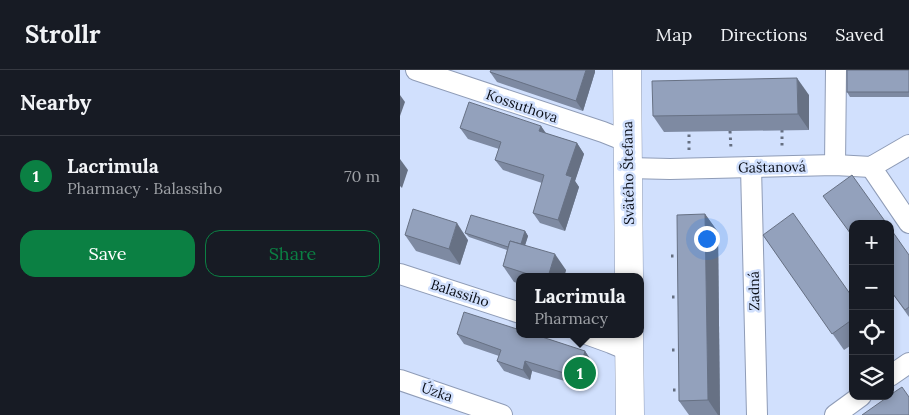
<!DOCTYPE html>
<html lang="en">
<head>
<meta charset="utf-8">
<style>
	:root { --surface:#171b24; --page:#242831; --text:#f1f3f6; --muted:#9ea1a6; --line:#363941; --accent:#0b8043 }
	body { margin:0; font-family:Lora,serif; background:var(--page); color:var(--text) }
	.controls { position:absolute; right:15px; bottom:15px; display:grid; overflow:hidden; border-radius:10px; box-shadow:0 2px 8px #0003 }
	.controls button { width:45px; height:45px; display:grid; place-items:center; padding:0; border:0; border-bottom:1px solid var(--line); background:var(--surface); color:var(--text); font:25px sans-serif }
	.you { position:absolute; left:306px; top:168px; width:18px; height:18px; margin:-12px; border:4px solid #fff; border-radius:50%; background:#1a73e8; box-shadow:0 0 0 8px #1a73e833 }
	.badge { display:grid; place-items:center; width:32px; height:32px; border-radius:50%; background:var(--accent); color:#fff; font-size:16px; font-weight:700 }
	.pin { position:absolute; translate:-50% -50%; border:2px solid #fff; box-shadow:0 1px 5px #0006 }
	.popup { position:absolute; left:116px; top:203px; width:128px; height:65px; box-sizing:border-box; display:grid; place-content:center; border-radius:10px; background:var(--surface); filter:drop-shadow(0 1px 4px #0005); font-size:16px; white-space:nowrap; color:var(--muted) }
	.popup b { font-size:19px; color:var(--text) }
	.popup::after { content:''; position:absolute; left:50%; top:100%; margin-left:-10px; border:10px solid transparent; border-top-color:var(--surface) }
	.list { margin:0; padding:0; list-style:none }
	h2 { display:flex; justify-content:space-between; align-items:center; height:65px; margin:0; padding:0 20px; font-size:21px }
	h2 small { font-size:16px; font-weight:400; color:var(--muted) }
	.list li { display:grid; grid-template-columns:32px 1fr auto; gap:15px; align-items:center; box-sizing:border-box; height:80px; padding:0 20px; border-top:1px solid var(--line) }
	.list b { display:block; font-size:19px; white-space:nowrap }
	.list p { margin:0; font-size:16px; white-space:nowrap; color:var(--muted) }
	.list em { font-size:16px; font-style:normal; color:var(--muted) }
	.actions { display:flex; gap:10px; padding:15px 20px }
	.actions a { flex:1; padding:11px 0; border:1px solid var(--accent); border-radius:15px; text-align:center; font-size:18px; color:var(--accent) }
	.actions .main { background:var(--accent); color:#fff }
	.icon { flex:none; width:28px; height:28px; fill:none; stroke:currentColor; stroke-width:2; stroke-linecap:round; stroke-linejoin:round }
	.map { position:relative; flex:none; width:509px; height:345px; overflow:hidden }
	header { display:flex; align-items:center; gap:30px; box-sizing:border-box; height:70px; padding:0 25px; background:var(--surface); border-bottom:1px solid var(--line) }
	header strong { font-size:24px }
	nav { display:flex; gap:28px; margin-inline-start:auto; font-size:18px }
	main { display:flex }
	aside { flex:1; background:var(--surface) }
	.map>svg:first-child { display:block }
	.lines { fill:none; stroke-linecap:round; stroke-linejoin:round }
	.street-casing { stroke:#8f9cb7; stroke-width:22 }
	.secondary-casing { stroke:#8f9cb7; stroke-width:29 }
	.path { stroke:#656e80; stroke-width:3; stroke-dasharray:2.5 4; stroke-linecap:butt }
	.street { stroke:#fff; stroke-width:20 }
	.secondary { stroke:#fff; stroke-width:28 }
	.wall { fill:#7e8aa2 }
	.shaded-wall { fill:#677184 }
	.building { fill:#93a1bc; stroke:#677184 }
	.labels { text-anchor:middle; stroke-width:5; stroke-linejoin:round; paint-order:stroke }
	.street-label { font-size:14px; fill:#080c15; stroke:#d1e0fd }
</style>
</head>
<body>
<header>
<strong>Strollr</strong>
<nav><a>Map</a><a>Directions</a><a>Saved</a></nav>
</header>
<main>
<aside>
<h2>Nearby<small></small></h2>
<ul class="list">
<li><span class="badge">1</span><div><b>Lacrimula</b><p>Pharmacy · Balassiho</p></div><em>70 m</em></li>
</ul>
<div class="actions"><a class="main">Save</a><a>Share</a></div>
</aside>
<div class="map">
<svg width="509" height="345" viewBox="0 0 509 345">
	<rect width="100%" height="100%" fill="#d1e0fd"/>
	<g class="lines">
		<g class="street-casing">
			<g id="street">
				<polyline points="16,0 203,62 228,72"/>
				<polyline points="435,95 436,0"/>
				<polyline points="351,97 357,345"/>
				<polyline points="471,97 509,153"/>
				<polyline points="228,98 270,99 435,95 471,97 509,75"/>
				<polyline points="0,204 120,243"/>
				<polyline points="186,264 211,273 230,281"/>
				<polyline points="490,306 509,293"/>
				<polyline points="0,310 102,345"/>
				<polyline points="435,345 461,326"/>
			</g>
		</g>
		<g class="secondary-casing">
			<g id="secondary">
				<polyline points="227,0 229,207"/>
				<polyline points="229,264 230,345"/>
			</g>
		</g>
		<g class="path">
			<polyline points="382,60 382,78"/>
			<polyline points="330,61 331,79"/>
			<polyline points="289,80 289,62"/>
			<polyline points="271,186 281,186"/>
			<polyline points="272,227 281,227"/>
			<polyline points="272,280 282,280"/>
			<polyline points="273,320 282,320"/>
		</g>
		<use href="#street" class="street"/>
		<use href="#secondary" class="secondary"/>
	</g>
	<g class="wall">
		<polygon points="509,0 509,27 450,27 447,22"/>
		<polygon points="90,2 195,2 183,41 97,12"/>
		<polygon points="409,25 409,60 264,62 253,46"/>
		<polygon points="141,56 145,63 177,73 184,84 175,111 179,117 165,161 140,153 133,143 142,113 103,100 95,90 99,79 68,69 60,58"/>
		<polygon points="305,144 318,162 320,345 289,345 279,331"/>
		<polygon points="125,161 128,166 125,175 166,200 164,207 120,207 120,214 114,212 103,196 107,180 69,167 65,163"/>
		<polygon points="5,165 68,170 60,195 16,181"/>
		<polygon points="363,165 453,228 453,274 444,280"/>
		<polygon points="509,185 509,247 490,220"/>
		<polygon points="57,264 185,281 192,292 184,317 132,301 130,310 104,301 97,291 99,286 64,274"/>
	</g>
	<g class="shaded-wall">
		<polygon points="186,0 195,0 195,2 183,41 176,31"/>
		<polygon points="397,8 409,25 409,60 398,44"/>
		<polygon points="0,25 5,32 0,46"/>
		<polygon points="141,56 148,66 139,61"/>
		<polygon points="177,73 184,84 175,111 179,117 165,161 158,150 166,105"/>
		<polygon points="0,89 8,100 2,118 0,116"/>
		<polygon points="305,144 318,162 320,345 318,345 308,330"/>
		<polygon points="57,153 68,170 60,195 49,179"/>
		<polygon points="125,161 128,166 122,185 119,180"/>
		<polygon points="155,184 166,200 164,207 148,207"/>
		<polygon points="185,281 192,292 184,317 177,307"/>
		<polygon points="125,291 132,301 130,310 123,300"/>
	</g>
	<g class="building">
		<polygon points="91,0 186,0 176,31 90,2"/>
		<rect x="447" y="0" width="62" height="22"/>
		<polygon points="397,8 398,44 253,46 252,11"/>
		<polygon points="69,32 141,56 139,61 177,73 166,105 172,107 158,150 133,143 144,105 95,90 101,72 60,58"/>
		<polygon points="452,105 487,154 453,154 453,167 423,126"/>
		<polygon points="13,139 57,153 49,179 5,165"/>
		<polygon points="393,143 453,228 453,249 432,264 363,165"/>
		<polygon points="305,144 308,330 279,331 277,145"/>
		<polygon points="71,145 125,161 121,174 110,171 108,177 65,163"/>
		<polygon points="490,158 509,185 509,237 505,240 490,220"/>
		<polygon points="110,171 155,184 148,207 137,207 103,196"/>
		<polygon points="64,242 120,260 120,264 133,264 185,281 177,307 125,291 123,300 97,291 101,280 57,264"/>
		<polygon points="502,317 509,327 509,345 462,345 489,326 490,326 490,325"/>
	</g>
	<g class="labels">
		<g class="street-label">
			<text transform="translate(122 36) rotate(19)" y="5">Kossuthova</text>
			<text transform="translate(372 97) rotate(-1)" y="5">Gaštanová</text>
			<text transform="translate(228 103) rotate(-91)" y="5">Svätého Štefana</text>
			<text transform="translate(354 221) rotate(-91)" y="5">Zadná</text>
			<text transform="translate(60 223) rotate(18)" y="5">Balassiho</text>
			<text transform="translate(37 322) rotate(19)" y="5">Úzka</text>
		</g>
	</g>
</svg>
<div class="controls">
<button>+</button>
<button>−</button>
<button><svg class="icon" aria-label="locate" viewBox="0 0 24 24"><circle cx="12" cy="12" r="6"/><path d="M12 2v4M12 18v4M2 12h4M18 12h4"/></svg></button>
<button><svg class="icon" aria-label="layers" viewBox="0 0 24 24"><path d="M12 4l9 5-9 5-9-5zM3 14l9 5 9-5"/></svg></button>
</div>
<div class="you"></div>
<div class="pin badge" style="left:180px;top:303px">1</div>
<div class="popup"><b>Lacrimula</b>Pharmacy</div>
</div>
</main>
</body>
</html>
